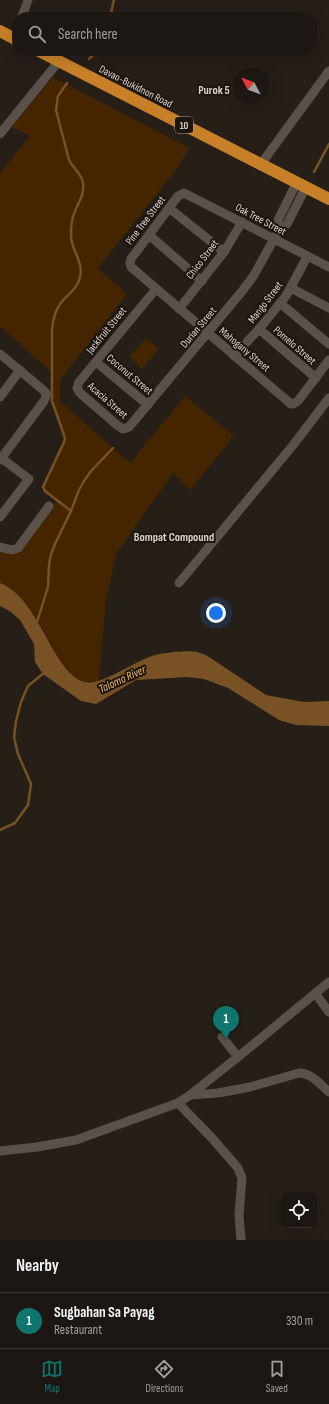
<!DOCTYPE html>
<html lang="en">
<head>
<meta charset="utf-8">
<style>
	:root { --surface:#1c1712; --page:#25201b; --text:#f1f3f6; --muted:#a09f9f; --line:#3a3632; --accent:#0f766e }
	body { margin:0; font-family:"Sofia Sans Condensed",sans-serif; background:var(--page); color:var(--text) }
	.controls { position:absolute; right:12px; bottom:12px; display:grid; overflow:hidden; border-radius:8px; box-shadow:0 4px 16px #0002 }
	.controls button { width:36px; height:36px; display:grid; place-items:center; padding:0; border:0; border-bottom:1px solid var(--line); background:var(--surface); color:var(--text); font:20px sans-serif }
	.compass { position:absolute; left:233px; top:68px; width:36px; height:36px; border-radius:50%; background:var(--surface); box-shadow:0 4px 16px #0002; rotate:311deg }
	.you { position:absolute; left:216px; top:613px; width:14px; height:14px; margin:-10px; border:3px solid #fff; border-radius:50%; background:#1a73e8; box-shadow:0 0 0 6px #1a73e833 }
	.badge { display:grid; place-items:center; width:26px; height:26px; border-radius:50%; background:var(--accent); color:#fff; font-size:13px; font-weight:700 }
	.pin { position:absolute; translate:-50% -33px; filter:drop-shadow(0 1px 2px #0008) }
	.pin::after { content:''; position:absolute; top:21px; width:14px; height:12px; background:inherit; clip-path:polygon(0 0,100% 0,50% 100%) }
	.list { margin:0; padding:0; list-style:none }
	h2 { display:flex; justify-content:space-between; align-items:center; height:52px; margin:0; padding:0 16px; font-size:17px }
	h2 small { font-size:13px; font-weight:400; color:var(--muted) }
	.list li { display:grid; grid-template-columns:26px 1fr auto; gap:12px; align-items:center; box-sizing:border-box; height:56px; padding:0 16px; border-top:1px solid var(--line) }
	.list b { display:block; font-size:15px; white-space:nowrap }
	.list p { margin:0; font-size:13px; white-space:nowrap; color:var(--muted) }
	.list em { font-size:13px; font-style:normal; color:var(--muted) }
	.icon { flex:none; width:22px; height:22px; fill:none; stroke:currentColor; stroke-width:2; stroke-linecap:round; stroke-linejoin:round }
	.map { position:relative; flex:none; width:329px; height:1240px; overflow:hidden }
	.search { position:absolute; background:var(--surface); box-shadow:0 4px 16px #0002; left:12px; right:12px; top:12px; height:44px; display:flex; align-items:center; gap:10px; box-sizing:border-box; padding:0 14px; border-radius:16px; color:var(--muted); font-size:15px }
	.sheet { height:108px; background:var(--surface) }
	nav { display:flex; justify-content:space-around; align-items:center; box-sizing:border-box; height:56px; border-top:1px solid var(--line); background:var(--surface); font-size:11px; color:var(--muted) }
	nav a { display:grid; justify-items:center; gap:2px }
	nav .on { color:var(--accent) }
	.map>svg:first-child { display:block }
	.green { fill:#442500 }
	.water { fill:#785124 }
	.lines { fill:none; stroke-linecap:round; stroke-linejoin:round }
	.stream { stroke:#785124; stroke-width:2.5 }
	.minor { stroke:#5a524a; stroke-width:9 }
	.highway { stroke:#c78028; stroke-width:12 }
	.labels { text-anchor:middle; stroke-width:4; stroke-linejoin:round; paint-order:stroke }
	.shield { fill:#1d160f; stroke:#a09a95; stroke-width:1 }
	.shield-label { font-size:10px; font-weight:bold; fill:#d8d3cf }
	.street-label { font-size:11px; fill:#d8d3cf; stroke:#1d160f }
	.neighbourhood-label { font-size:12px; font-weight:bold; fill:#d8d3cf; stroke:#1d160f }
	.water-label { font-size:12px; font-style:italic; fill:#f2b572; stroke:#1d160f }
</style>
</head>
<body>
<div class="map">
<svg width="329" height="1240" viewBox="0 0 329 1240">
	<rect width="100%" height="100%" fill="#261f18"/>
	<g class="green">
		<path d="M 53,77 L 189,148 L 178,167 L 98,268 L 127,294 L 60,380 L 60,401 L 130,463 L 185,396 L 234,436 L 190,490 L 173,473 L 116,554 L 106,601 L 99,681 C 90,682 82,683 75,678 C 66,672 60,660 55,651 C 42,628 26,593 0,583 L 0,551 L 15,553 L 56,501 L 45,491 L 43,487 L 64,442 L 65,438 L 52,401 L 52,373 L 0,326 L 0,173 L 30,136 L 12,127 Z"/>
		<polygon points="146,338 159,349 142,369 129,357"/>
	</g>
	<path class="water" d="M 0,583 C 40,598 53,675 85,682 C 101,686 135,661 152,656 C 159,653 190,650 197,652 C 200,653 203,654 206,655 L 266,695 L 304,702 L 329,701 L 329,726 L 296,725 L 279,720 L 228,688 L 204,679 L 187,677 L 136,680 L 96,704 L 81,701 L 43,674 L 35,662 L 34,644 L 20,620 L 11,612 L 0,606 Z"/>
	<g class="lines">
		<g class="stream">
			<polyline points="110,17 114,0"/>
			<polyline points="89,59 97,51"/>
			<path d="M 67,83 L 58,96 L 56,110 L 69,160 C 73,168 82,174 83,183 C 85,195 77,204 74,214 C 71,220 71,229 71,236 C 71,249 84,263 80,277 C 78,288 67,295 60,304 C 55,311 53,320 52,329 L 52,401 L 65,438 L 64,442 L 43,487 L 45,491 L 71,511"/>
			<polyline points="314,172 329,144"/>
			<polyline points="37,622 48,587 49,565 51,554 55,544 71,511 79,490 84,481 91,471 113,448"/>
			<polyline points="0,830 15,823 28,805 31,784 18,754 14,737 16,721 21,702 28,686 45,672"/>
		</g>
		<g class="minor">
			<polyline points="22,17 28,0"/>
			<polyline points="0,134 59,61"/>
			<polyline points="261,164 329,71"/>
			<polyline points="169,208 224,252"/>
			<polyline points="279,230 278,220 297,182"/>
			<polyline points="149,235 202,281"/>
			<polyline points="329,267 184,193 178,196 131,259 130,263 131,267 291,404 293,404 298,401 329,360"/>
			<polyline points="291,288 329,308"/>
			<polyline points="156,289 79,382 77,388 80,393 117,425 123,429 129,427 243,290 254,275 279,230 287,224 306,187"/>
			<polyline points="280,303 329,344"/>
			<polyline points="179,309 224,252 242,222"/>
			<polyline points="259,329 316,378"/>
			<polyline points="0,354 42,389 47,394 44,401 0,460"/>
			<polyline points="234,356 259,329 286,296 307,257"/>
			<polyline points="96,362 148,405"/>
			<polyline points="0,397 20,370"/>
			<polyline points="0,457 29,479 0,517"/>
			<polyline points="0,547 12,550 18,548 49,506"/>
			<polyline points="179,583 294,444 329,398"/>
			<polyline points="315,993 329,1012"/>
			<polyline points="222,1037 238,1057"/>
			<path d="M 190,1095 L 218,1093 L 250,1087 L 299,1073 C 311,1073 320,1084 329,1092"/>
			<polyline points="178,1103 212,1138 238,1168 242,1178 239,1215 241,1240"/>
			<polyline points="0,1151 37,1147 76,1140 178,1103 190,1095 238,1057 329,982"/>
		</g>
		<g class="highway">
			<polyline points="0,31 17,40"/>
			<polyline points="39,51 329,199"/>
		</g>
	</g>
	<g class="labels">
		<rect class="shield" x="175" y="117" width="18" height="16" rx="3"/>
		<g class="shield-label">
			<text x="184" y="129">10</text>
		</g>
		<g class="street-label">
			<text transform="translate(136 86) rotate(27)" y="4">Davao-Bukidnon Road</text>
			<text transform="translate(261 219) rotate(28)" y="4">Oak Tree Street</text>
			<text transform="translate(145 220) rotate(-53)" y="4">Pine Tree Street</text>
			<text transform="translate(202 259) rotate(-53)" y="4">Chico Street</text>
			<text transform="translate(265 302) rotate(-53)" y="4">Mango Street</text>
			<text transform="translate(198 327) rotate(-50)" y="4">Durian Street</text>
			<text transform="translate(106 330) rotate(-51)" y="4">Jackfruit Street</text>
			<text transform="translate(295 345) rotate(41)" y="4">Pomelo Street</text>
			<text transform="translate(245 349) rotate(40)" y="4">Mahogany Street</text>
			<text transform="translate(130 374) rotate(40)" y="4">Coconut Street</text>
			<text transform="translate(108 400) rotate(41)" y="4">Acacia Street</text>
		</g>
		<g class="neighbourhood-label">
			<text x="214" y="94">Purok 5</text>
			<text x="174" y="541">Bompat Compound</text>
		</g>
		<g class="water-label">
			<text transform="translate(122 679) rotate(-25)" y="4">Talomo River</text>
		</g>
	</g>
</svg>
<div class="controls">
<button><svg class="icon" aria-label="locate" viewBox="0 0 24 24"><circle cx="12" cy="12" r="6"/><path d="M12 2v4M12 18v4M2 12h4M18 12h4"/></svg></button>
</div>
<svg class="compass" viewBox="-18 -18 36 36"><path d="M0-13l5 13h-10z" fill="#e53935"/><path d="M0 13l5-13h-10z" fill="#a09f9f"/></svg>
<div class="you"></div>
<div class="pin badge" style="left:226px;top:1039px">1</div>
<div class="search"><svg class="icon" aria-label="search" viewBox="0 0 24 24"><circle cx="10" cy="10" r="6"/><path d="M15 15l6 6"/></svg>Search here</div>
</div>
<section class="sheet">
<h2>Nearby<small></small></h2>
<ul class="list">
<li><span class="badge">1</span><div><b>Sugbahan Sa Payag</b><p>Restaurant</p></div><em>330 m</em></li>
</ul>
</section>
<nav>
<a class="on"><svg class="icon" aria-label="map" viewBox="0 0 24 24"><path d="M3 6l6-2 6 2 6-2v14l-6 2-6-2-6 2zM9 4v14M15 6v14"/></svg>Map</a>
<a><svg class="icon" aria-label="directions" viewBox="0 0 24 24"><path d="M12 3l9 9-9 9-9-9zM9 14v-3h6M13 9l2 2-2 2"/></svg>Directions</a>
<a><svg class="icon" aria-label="saved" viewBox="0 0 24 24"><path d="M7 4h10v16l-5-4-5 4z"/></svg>Saved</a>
</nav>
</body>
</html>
